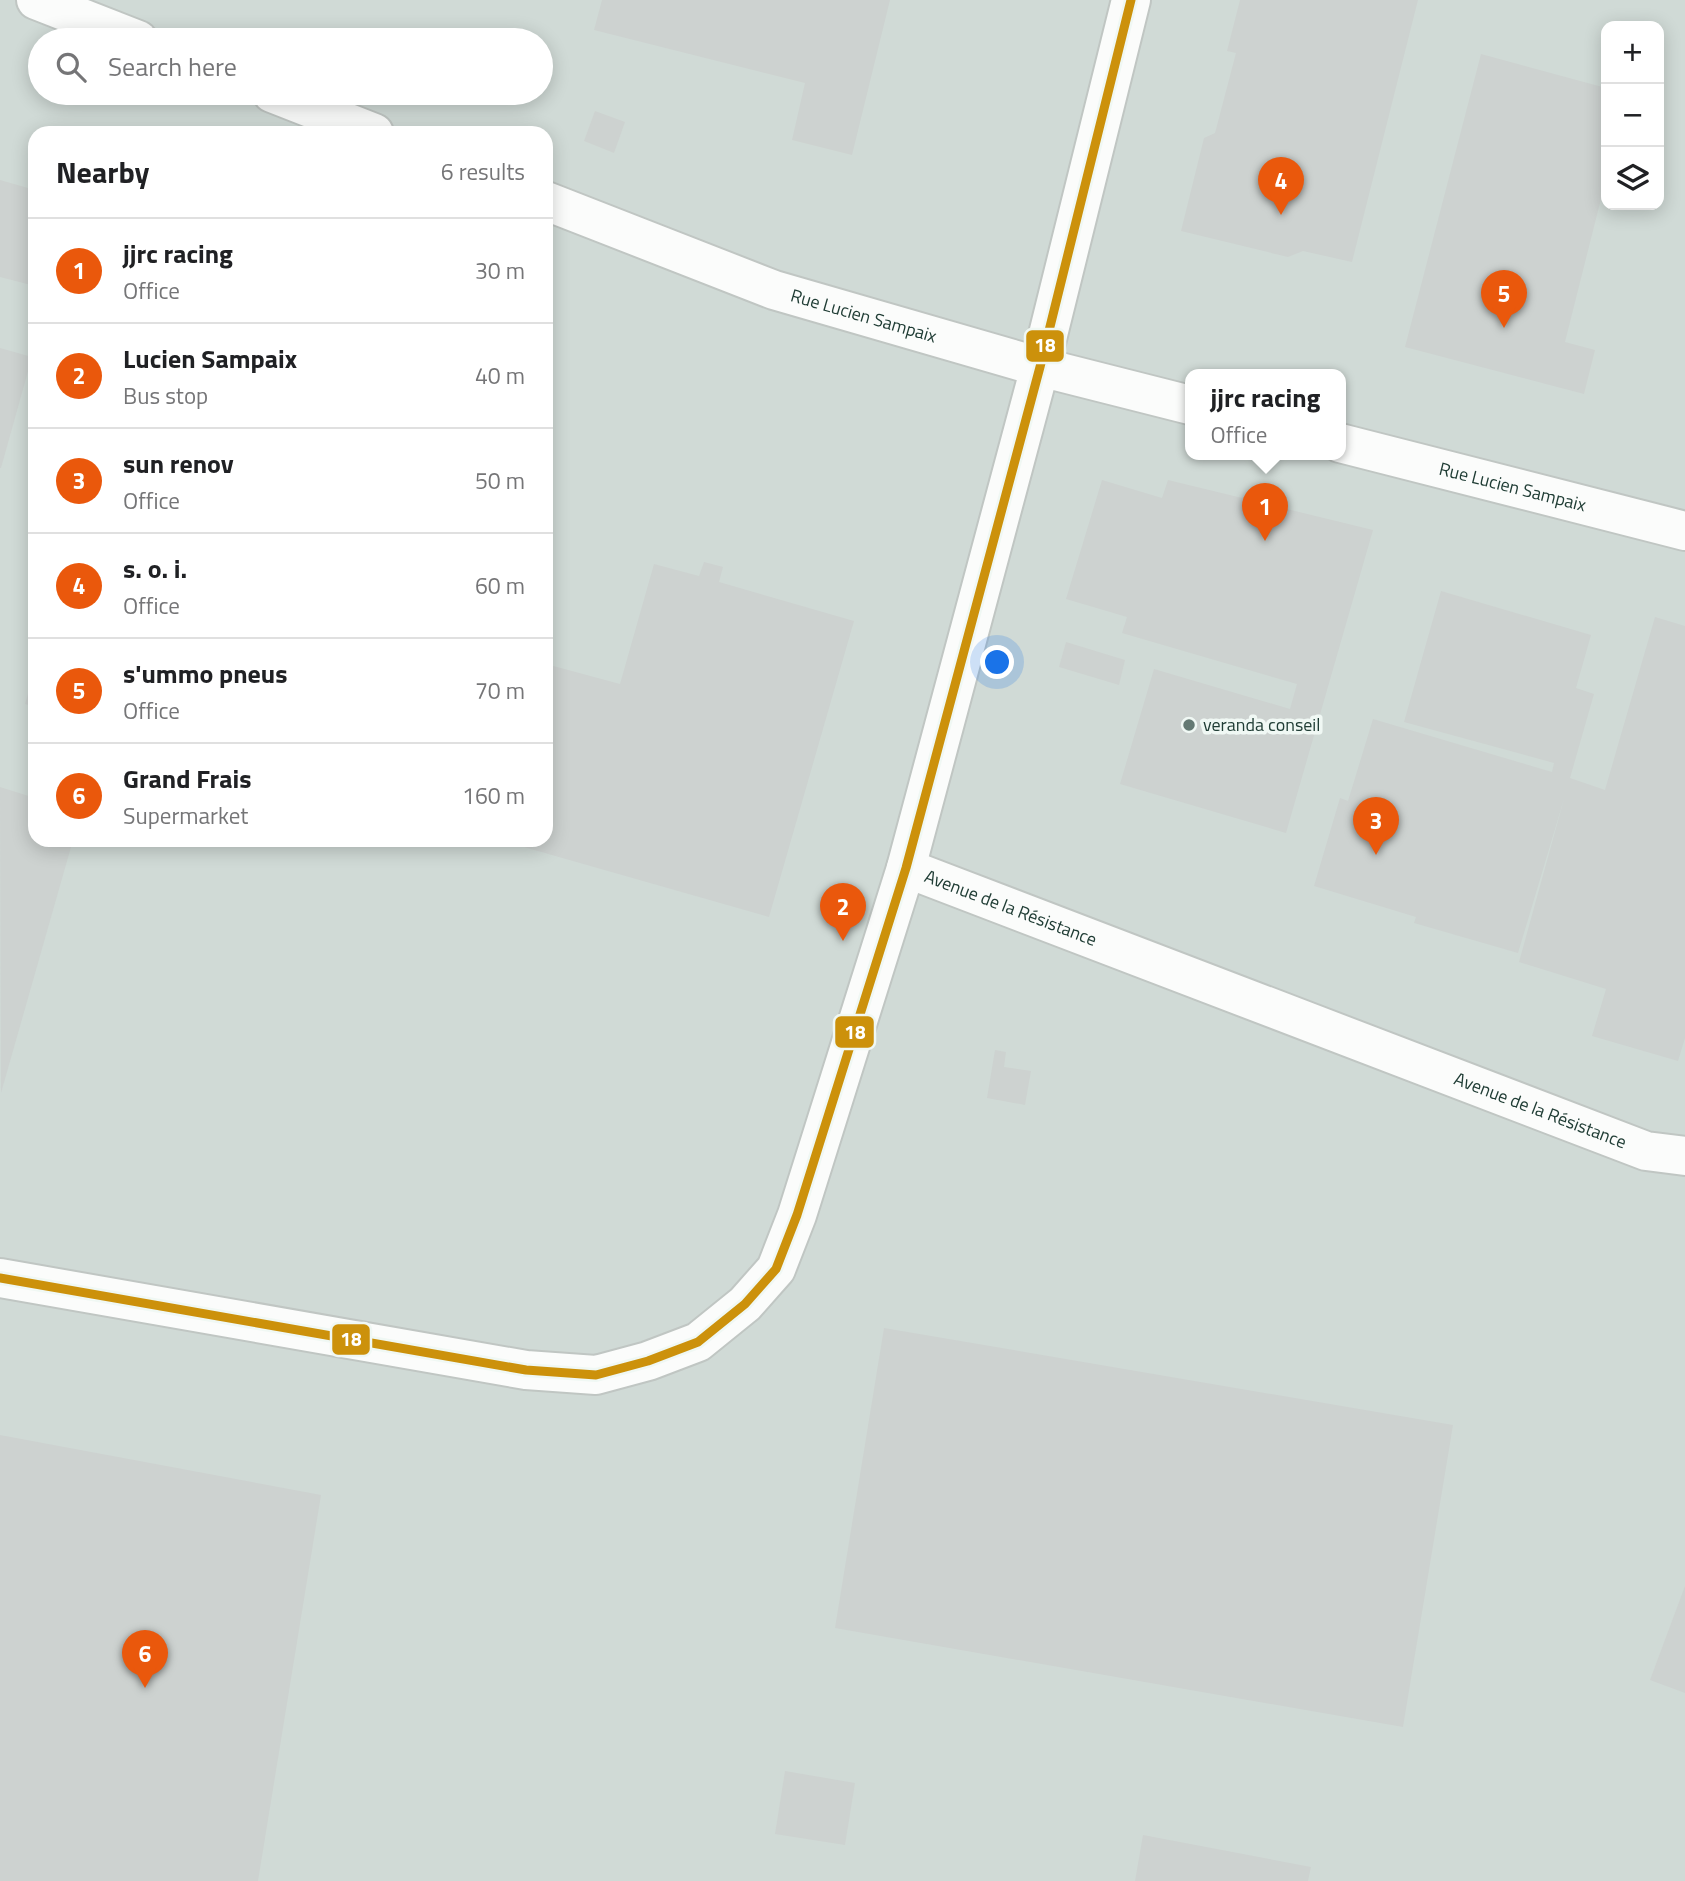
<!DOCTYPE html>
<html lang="en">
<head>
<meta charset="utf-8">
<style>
	:root { --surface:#fff; --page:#f2f2f2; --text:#202124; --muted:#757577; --line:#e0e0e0; --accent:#ea580c }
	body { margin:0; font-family:"Titillium Web",sans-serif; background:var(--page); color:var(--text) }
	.controls { position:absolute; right:21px; top:21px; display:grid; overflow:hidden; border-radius:14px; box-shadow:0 4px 18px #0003 }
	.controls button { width:63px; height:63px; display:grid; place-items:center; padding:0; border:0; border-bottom:2px solid var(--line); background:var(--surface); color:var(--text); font:35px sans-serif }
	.you { position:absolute; left:998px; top:663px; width:24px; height:24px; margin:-18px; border:5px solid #fff; border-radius:50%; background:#1a73e8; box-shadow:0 0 0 10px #1a73e833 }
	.badge { display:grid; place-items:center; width:46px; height:46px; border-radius:50%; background:var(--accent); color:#fff; font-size:23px; font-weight:700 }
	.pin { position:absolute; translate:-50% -58px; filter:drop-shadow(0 2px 4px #0008) }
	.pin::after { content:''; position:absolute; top:37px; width:24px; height:21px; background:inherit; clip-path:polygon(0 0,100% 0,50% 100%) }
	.popup { position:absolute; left:1185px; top:369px; width:161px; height:91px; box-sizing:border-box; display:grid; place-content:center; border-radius:14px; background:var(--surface); filter:drop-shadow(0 2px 5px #0005); font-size:23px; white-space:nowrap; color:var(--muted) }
	.popup b { font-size:26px; color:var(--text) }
	.popup::after { content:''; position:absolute; left:50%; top:100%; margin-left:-14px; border:14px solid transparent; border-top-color:var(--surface) }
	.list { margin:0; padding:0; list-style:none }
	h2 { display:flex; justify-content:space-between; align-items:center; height:91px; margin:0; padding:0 28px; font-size:30px }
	h2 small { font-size:23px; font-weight:400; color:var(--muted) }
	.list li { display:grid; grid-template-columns:46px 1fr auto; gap:21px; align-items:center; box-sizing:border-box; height:105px; padding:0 28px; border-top:2px solid var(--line) }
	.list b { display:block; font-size:26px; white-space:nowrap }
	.list p { margin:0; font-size:23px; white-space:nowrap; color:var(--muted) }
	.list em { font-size:23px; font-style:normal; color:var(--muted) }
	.icon { flex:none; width:38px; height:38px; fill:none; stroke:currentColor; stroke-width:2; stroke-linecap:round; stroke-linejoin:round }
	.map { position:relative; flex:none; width:1685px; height:1881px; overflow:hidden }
	.search { position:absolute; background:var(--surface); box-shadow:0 4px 18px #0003; left:28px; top:28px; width:525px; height:77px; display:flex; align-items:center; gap:18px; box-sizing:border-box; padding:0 24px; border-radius:38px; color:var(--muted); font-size:26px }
	.panel { position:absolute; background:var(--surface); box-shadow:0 4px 18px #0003; left:28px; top:126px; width:525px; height:721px; border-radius:21px }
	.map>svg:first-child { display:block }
	.built { fill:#d0dad6; fill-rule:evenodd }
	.building { fill:#cdd2d0 }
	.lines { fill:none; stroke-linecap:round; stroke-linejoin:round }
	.minor-casing { stroke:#c0c6c3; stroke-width:42 }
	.minor { stroke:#fbfcfb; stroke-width:38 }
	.bus-1-casing { stroke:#f0f8f4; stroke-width:14 }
	.bus-1 { stroke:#cc910b; stroke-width:9 }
	.poi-dot { fill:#647973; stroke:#f0f8f4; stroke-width:2.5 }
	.labels { text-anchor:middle; stroke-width:7; stroke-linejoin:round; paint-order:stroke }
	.street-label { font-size:18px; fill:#203d35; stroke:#f0f8f4 }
	.poi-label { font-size:18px; fill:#203d35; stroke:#f0f8f4; text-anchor:start }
	.line-badge { stroke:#f0f8f4; stroke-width:2.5 }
	.badge-label { font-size:19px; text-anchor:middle; font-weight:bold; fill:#fff }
</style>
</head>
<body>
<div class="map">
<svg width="1685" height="1881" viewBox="0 0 1685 1881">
	<rect width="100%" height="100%" fill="#e3e9e6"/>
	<path class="built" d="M 0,0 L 1685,0 L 1685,1881 L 0,1881 ZM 1606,26 L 1659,26 L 1659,205 L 1606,205 ZM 40,40 L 541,40 L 541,93 L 40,93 ZM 35,133 L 546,133 L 546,840 L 35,840 ZM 1190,375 L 1340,375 L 1340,455 L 1190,455 Z"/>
	<g class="building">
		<polygon points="602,0 890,0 852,155 792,140 805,83 594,30"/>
		<polygon points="1240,0 1418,0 1352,262 1303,251 1288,257 1181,231 1204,138 1215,133 1236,53 1227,51"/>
		<polygon points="1481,54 1606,88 1606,179 1565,342 1595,350 1584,394 1405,347"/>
		<polygon points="595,111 625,122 614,153 584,141"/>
		<polygon points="0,180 35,190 35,286 0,277"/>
		<polygon points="0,348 32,357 1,468 0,468"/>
		<polygon points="1102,480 1162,498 1168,480 1373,530 1286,833 1120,784 1154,669 1290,709 1297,684 1122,633 1127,617 1066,599"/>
		<polygon points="704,562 723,567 719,582 854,621 769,917 503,841 546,840 546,664 620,684 654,564 699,576"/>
		<polygon points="1441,591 1591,635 1576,688 1594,694 1570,778 1605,790 1655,617 1685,626 1685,1038 1678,1061 1592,1036 1606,989 1519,962 1564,799 1518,953 1414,923 1416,917 1314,886 1340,798 1348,801 1373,719 1552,772 1554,763 1404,722"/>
		<polygon points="1066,642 1125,660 1119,685 1059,667"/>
		<polygon points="34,673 35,673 35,707 25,704"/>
		<polygon points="0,787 35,798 35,840 73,840 1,1093"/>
		<polygon points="995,1050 1006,1052 1004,1067 1031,1071 1025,1105 987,1098"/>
		<polygon points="884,1328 1453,1425 1403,1727 835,1628"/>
		<polygon points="0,1435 321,1495 258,1881 0,1881"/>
		<polygon points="1685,1586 1685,1693 1650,1680"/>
		<polygon points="785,1771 855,1783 845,1845 775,1834"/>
		<polygon points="1143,1835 1311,1867 1308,1881 1135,1881"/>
	</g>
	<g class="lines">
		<g class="minor-casing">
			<g id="minor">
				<polyline points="36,0 138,40"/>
				<polyline points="272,93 374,133"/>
				<path id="s1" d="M 546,201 L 774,290 L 1040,367 L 1190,405"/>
				<path id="s2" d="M 1340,443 L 1685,531"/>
				<path id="s3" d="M 906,868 L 1646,1151 L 1685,1156"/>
				<polyline points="0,1278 526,1370 596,1375 648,1361 698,1342 745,1304 776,1269 797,1215 906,868 1040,367 1131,0"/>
			</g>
		</g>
		<use href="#minor" class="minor"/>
		<g class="bus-1-casing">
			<polyline id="bus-1" points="0,1278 526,1370 596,1375 648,1361 698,1342 745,1304 776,1269 797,1215 906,868 1040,367 1131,0"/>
		</g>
		<use href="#bus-1" class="bus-1"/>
	</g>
	<circle class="poi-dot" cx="1189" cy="725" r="7"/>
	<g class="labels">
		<g class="street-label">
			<text dy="6" stroke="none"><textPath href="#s1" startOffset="338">Rue Lucien Sampaix</textPath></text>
			<text dy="6" stroke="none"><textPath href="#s2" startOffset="178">Rue Lucien Sampaix</textPath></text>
			<text dy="6" stroke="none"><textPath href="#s3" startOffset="112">Avenue de la Résistance</textPath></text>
			<text dy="6" stroke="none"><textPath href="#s3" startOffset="679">Avenue de la Résistance</textPath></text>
		</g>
		<g class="poi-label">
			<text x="1203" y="731">veranda conseil</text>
		</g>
	</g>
	<g class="line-badge">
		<rect x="1025" y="329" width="40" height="34" rx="7" fill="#cc910b"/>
		<rect x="834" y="1015" width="41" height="34" rx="7" fill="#cc910b"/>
		<rect x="331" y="1323" width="40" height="33" rx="7" fill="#cc910b"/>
	</g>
	<g class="badge-label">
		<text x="1045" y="352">18</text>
		<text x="855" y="1039">18</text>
		<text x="351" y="1346">18</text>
	</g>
</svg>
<div class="controls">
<button>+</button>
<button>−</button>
<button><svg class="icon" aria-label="layers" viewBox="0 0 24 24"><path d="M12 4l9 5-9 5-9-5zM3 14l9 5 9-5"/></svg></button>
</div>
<div class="you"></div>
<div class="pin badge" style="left:1265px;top:541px">1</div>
<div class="popup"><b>jjrc racing</b>Office</div>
<div class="pin badge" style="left:843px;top:941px">2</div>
<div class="pin badge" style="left:1376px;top:855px">3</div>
<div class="pin badge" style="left:1281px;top:215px">4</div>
<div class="pin badge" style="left:1504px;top:328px">5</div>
<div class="pin badge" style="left:145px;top:1688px">6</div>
<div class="search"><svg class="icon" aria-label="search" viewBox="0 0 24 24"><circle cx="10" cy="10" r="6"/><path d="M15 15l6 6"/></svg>Search here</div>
<section class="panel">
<h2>Nearby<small>6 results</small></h2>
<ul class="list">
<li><span class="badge">1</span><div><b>jjrc racing</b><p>Office</p></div><em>30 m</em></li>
<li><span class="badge">2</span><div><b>Lucien Sampaix</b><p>Bus stop</p></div><em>40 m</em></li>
<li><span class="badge">3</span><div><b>sun renov</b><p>Office</p></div><em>50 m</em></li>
<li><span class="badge">4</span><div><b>s. o. i.</b><p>Office</p></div><em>60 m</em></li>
<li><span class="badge">5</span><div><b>s'ummo pneus</b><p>Office</p></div><em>70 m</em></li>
<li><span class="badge">6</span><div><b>Grand Frais</b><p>Supermarket</p></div><em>160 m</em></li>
</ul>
</section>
</div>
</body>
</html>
